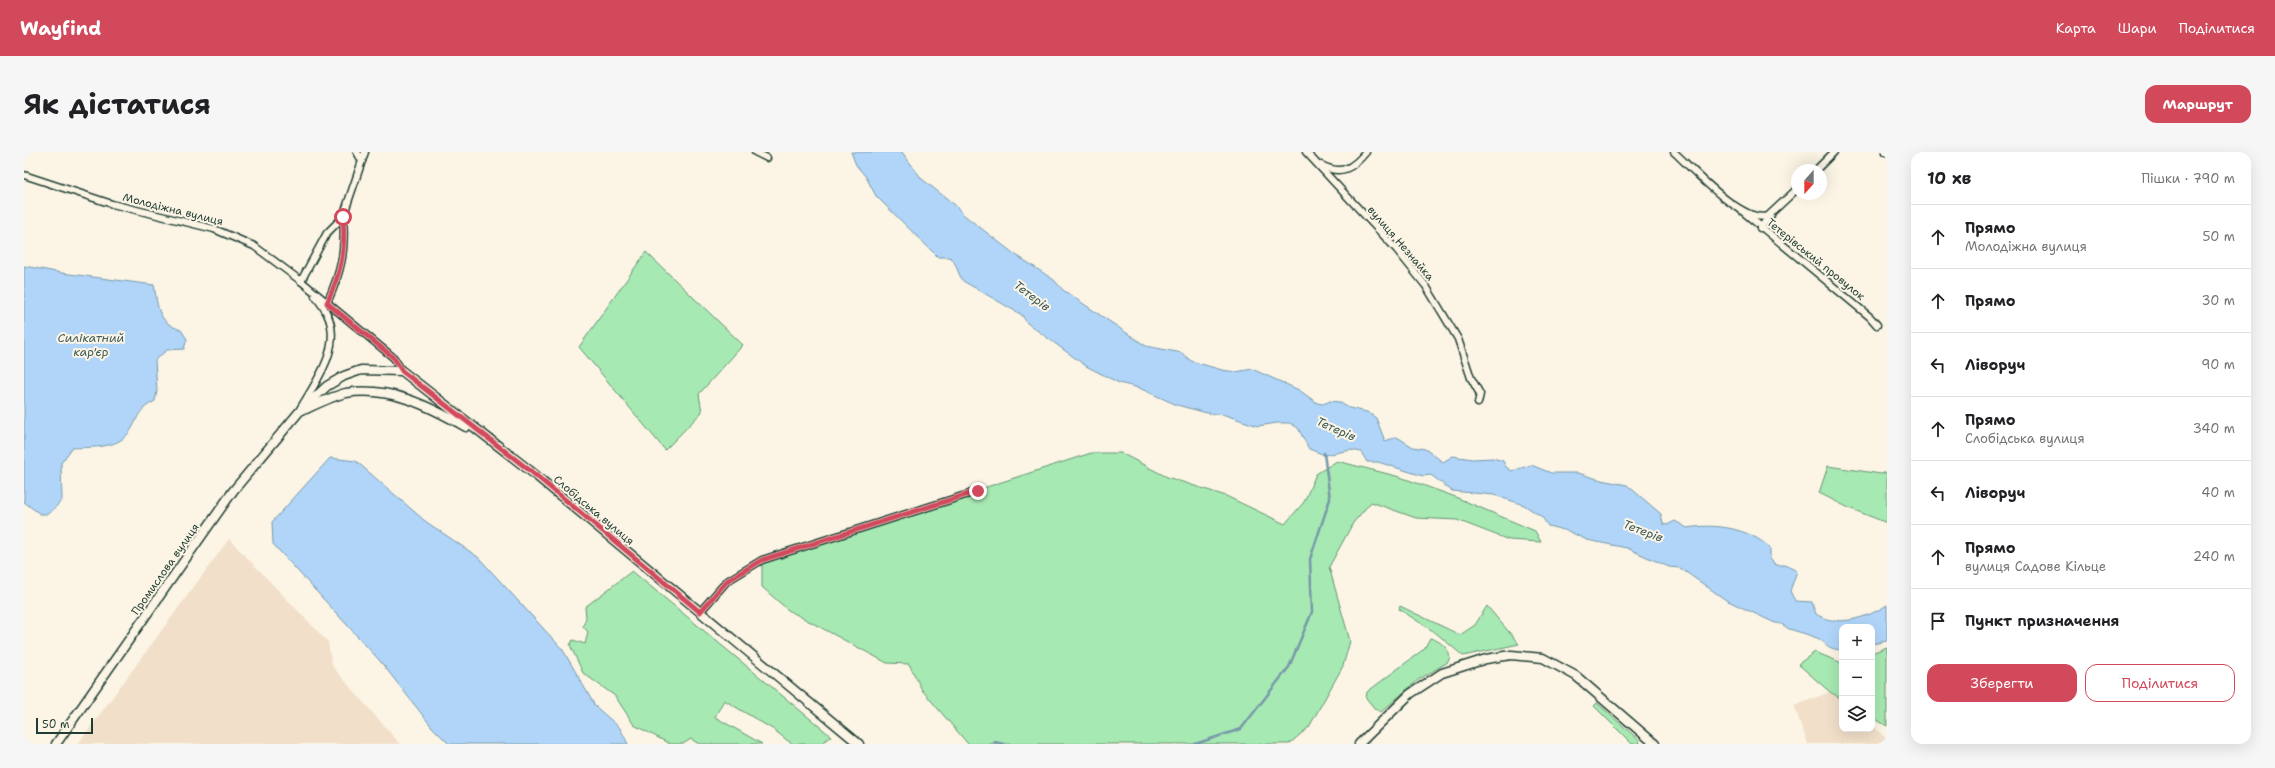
<!DOCTYPE html>
<html lang="uk">
<head>
<meta charset="utf-8">
<style>
	:root { --surface:#fff; --page:#f6f6f6; --text:#202124; --muted:#757577; --line:#e0e0e0; --accent:#d1495b }
	body { margin:0; font-family:"Shantell Sans",sans-serif; background:var(--page); color:var(--text) }
	.controls { position:absolute; right:12px; bottom:12px; display:grid; overflow:hidden; border-radius:8px; box-shadow:0 4px 16px #0002 }
	.controls button { width:36px; height:36px; display:grid; place-items:center; padding:0; border:0; border-bottom:1px solid var(--line); background:var(--surface); color:var(--text); font:20px sans-serif }
	.compass { position:absolute; left:1767px; top:12px; width:36px; height:36px; border-radius:50%; background:var(--surface); box-shadow:0 4px 16px #0002; rotate:201deg }
	.scale { position:absolute; left:12px; bottom:10px; width:57px; box-sizing:border-box; padding-left:4px; border:2px solid #1f3d34; border-top:0; font-size:11px; line-height:14px; white-space:nowrap; color:#1f3d34; -webkit-text-stroke:3px #fcf5e5; paint-order:stroke }
	.stop { position:absolute; width:12px; height:12px; margin:-9px; border:3px solid #d1495b; border-radius:50%; background:#fff }
	.stop.end { background:#d1495b; border-color:#fff; box-shadow:0 1px 4px #0008 }
	.list { margin:0; padding:0; list-style:none }
	h2 { display:flex; justify-content:space-between; align-items:center; height:52px; margin:0; padding:0 16px; font-size:17px }
	h2 small { font-size:13px; font-weight:400; color:var(--muted) }
	.list li { display:grid; grid-template-columns:26px 1fr auto; gap:12px; align-items:center; box-sizing:border-box; height:64px; padding:0 16px; border-top:1px solid var(--line) }
	.list b { display:block; font-size:15px; white-space:nowrap }
	.list p { margin:0; font-size:13px; white-space:nowrap; color:var(--muted) }
	.list em { font-size:13px; font-style:normal; color:var(--muted) }
	.actions { display:flex; gap:8px; padding:12px 16px }
	.actions a { flex:1; padding:9px 0; border:1px solid var(--accent); border-radius:12px; text-align:center; font-size:14px; color:var(--accent) }
	.actions .main { background:var(--accent); color:#fff }
	.icon { flex:none; width:22px; height:22px; fill:none; stroke:currentColor; stroke-width:2; stroke-linecap:round; stroke-linejoin:round }
	.map { position:relative; flex:none; width:1863px; height:592px; overflow:hidden; border-radius:12px }
	header { display:flex; align-items:center; gap:24px; box-sizing:border-box; height:56px; padding:0 20px; background:var(--accent); color:#fff }
	header strong { font-size:19px }
	nav { display:flex; gap:22px; margin-inline-start:auto; font-size:14px }
	.intro { display:flex; align-items:center; justify-content:space-between; box-sizing:border-box; height:96px; padding:0 24px }
	h1 { margin:0; font-size:28px }
	.button { padding:10px 18px; border-radius:12px; background:var(--accent); color:#fff; font-size:14px; font-weight:700 }
	main { display:flex; gap:24px; padding:0 24px }
	aside { flex:1; background:var(--surface); border-radius:12px; box-shadow:0 4px 16px #0002 }
	.map>svg:first-child { display:block }
	.built { fill:#f1dfc9 }
	.green { fill:#a7e9b2; stroke:#639373 }
	.water { fill:#b0d5f9; stroke:#7698aa }
	.lines { fill:none; stroke-linecap:round; stroke-linejoin:round }
	.stream { stroke:#7698aa; stroke-width:2.5 }
	.minor-casing { stroke:#1f3d34; stroke-width:9 }
	.tertiary-casing { stroke:#1f3d34; stroke-width:11 }
	.minor { stroke:#fcf5e5; stroke-width:6 }
	.tertiary { stroke:#fcf5e5; stroke-width:8 }
	.route { stroke:#d1495b; stroke-width:5 }
	.labels { text-anchor:middle; stroke-width:4; stroke-linejoin:round; paint-order:stroke }
	.street-label { font-size:11px; fill:#1f3d34; stroke:#fcf5e5 }
	.water-label { font-size:12px; font-style:italic; fill:#3c5b5b; stroke:#fcf5e5 }
</style>
</head>
<body>
<header>
<strong>Wayfind</strong>
<nav><a>Карта</a><a>Шари</a><a>Поділитися</a></nav>
</header>
<div class="intro"><h1>Як дістатися</h1><a class="button">Маршрут</a></div>
<main>
<div class="map">
<svg width="1863" height="592" viewBox="0 0 1863 592">
	<rect width="100%" height="100%" fill="#fcf5e5"/>
	<filter id="ink" filterUnits="userSpaceOnUse"><feTurbulence type="fractalNoise" baseFrequency=".025" numOctaves="2"/><feDisplacementMap in="SourceGraphic" scale="8" xChannelSelector="R" yChannelSelector="G"/><feConvolveMatrix kernelMatrix="1 2 1 2 8 2 1 2 1" color-interpolation-filters="sRGB"/></filter>
	<g filter="url(#ink)">
		<g class="built">
			<polygon points="205,387 304,490 308,514 376,592 54,592"/>
			<polygon points="1806,540 1818,547 1818,577 1848,577 1848,565 1853,578 1863,587 1863,592 1784,592 1770,554"/>
		</g>
		<g class="green">
			<polygon points="622,100 719,193 675,242 678,260 641,298 555,195"/>
			<polygon points="1067,301 1097,301 1143,325 1202,344 1261,372 1280,350 1292,322 1313,309 1376,325 1429,344 1511,379 1517,390 1485,388 1433,368 1392,366 1347,350 1329,371 1305,415 1326,489 1319,514 1285,575 1265,592 944,592 898,538 885,512 863,511 764,458 738,435 738,408"/>
			<polygon points="1804,314 1857,322 1863,320 1863,371 1825,356 1795,341"/>
			<polygon points="608,419 807,584 797,592 768,592 750,578 700,548 691,565 738,592 675,592 667,587 659,592 646,592 610,573 591,544 559,521 546,493 549,488 561,492 564,480 559,474 562,466 561,455"/>
			<polygon points="1376,454 1436,483 1451,473 1463,454 1495,492 1439,504 1412,481 1375,457"/>
			<path d="M 1406,486 C 1416,488 1430,500 1424,510 L 1394,528 L 1357,560 L 1351,557 L 1342,546 L 1343,540 L 1400,497 Z"/>
			<polygon points="1863,495 1863,574 1848,565 1848,501"/>
			<polygon points="1791,500 1818,511 1818,547 1806,540 1774,512"/>
			<polygon points="1573,551 1615,588 1616,592 1608,592 1570,554"/>
		</g>
		<g class="water">
			<path d="M 827,0 L 878,0 L 898,27 L 931,53 L 940,63 L 989,101 L 1030,128 L 1039,138 L 1122,194 L 1158,201 L 1167,209 L 1198,218 L 1212,220 L 1228,217 L 1275,238 L 1293,251 L 1299,252 L 1306,249 L 1315,250 L 1325,256 L 1343,260 L 1352,266 L 1361,289 L 1373,285 L 1389,295 L 1401,297 L 1419,310 L 1429,304 L 1448,307 L 1469,306 L 1479,309 L 1482,315 L 1488,319 L 1507,313 L 1527,321 L 1554,321 L 1577,328 L 1603,333 L 1637,362 L 1639,372 L 1643,373 L 1651,369 L 1663,376 C 1691,371 1725,376 1746,396 L 1746,407 L 1752,413 L 1761,413 L 1773,419 L 1766,439 L 1771,449 L 1788,450 L 1792,462 C 1813,476 1843,466 1863,453 L 1863,489 L 1848,492 L 1848,475 L 1818,475 L 1818,498 C 1801,497 1804,491 1793,486 C 1784,482 1774,480 1765,477 C 1760,474 1758,471 1751,471 L 1702,448 L 1656,416 L 1645,415 L 1603,396 L 1563,388 L 1544,379 L 1524,374 L 1518,365 L 1500,353 L 1470,343 L 1428,339 L 1407,323 L 1399,324 L 1354,310 L 1343,310 L 1337,300 L 1327,298 L 1301,303 L 1285,297 L 1274,276 L 1266,271 L 1253,271 L 1234,274 L 1201,263 L 1183,261 L 1153,253 L 1115,236 L 1095,231 L 1062,214 L 1003,171 L 998,163 L 939,129 C 933,121 933,111 926,105 L 914,105 L 852,44 L 842,25 L 832,13 Z"/>
			<path d="M 0,114 L 38,121 L 130,133 C 134,155 133,170 157,178 L 163,187 L 160,197 L 143,198 L 131,208 L 133,239 L 131,249 C 109,260 115,271 102,284 C 89,297 64,295 48,296 L 37,311 L 38,348 L 25,362 L 16,362 L 0,350 Z"/>
			<polygon points="306,306 332,309 401,369 454,405 539,498 571,554 596,576 604,592 425,592 408,575 356,509 249,392 248,370"/>
		</g>
		<g class="lines">
			<g class="stream">
				<polyline points="970,590 980,592"/>
				<polyline points="1171,592 1217,577 1265,515 1288,460 1286,407 1306,347 1300,301"/>
			</g>
			<g class="minor-casing">
				<g id="minor">
					<polyline points="333,0 338,9"/>
					<polyline points="731,0 743,6"/>
					<polyline points="1282,0 1373,98 1402,134 1434,187 1447,226 1456,242 1454,251"/>
					<path d="M 1650,0 C 1669,17 1718,72 1744,64 L 1773,37"/>
					<polyline points="1862,0 1863,0"/>
					<path d="M 1297,13 C 1317,24 1329,16 1342,0"/>
					<polyline points="1792,18 1810,0"/>
					<polyline points="0,23 88,52 190,77 230,94 277,129 370,206 378,219"/>
					<polyline points="1717,58 1846,165 1853,173"/>
					<polyline points="319,65 341,0"/>
					<polyline points="1736,76 1747,63"/>
					<path d="M 277,129 L 303,81 L 319,65 C 322,99 317,120 303,151"/>
					<path d="M 276,257 C 292,230 319,194 303,162 C 300,155 295,149 291,144"/>
					<polyline points="676,460 703,429 738,408 954,339"/>
				</g>
			</g>
			<g class="tertiary-casing">
				<g id="tertiary">
					<path d="M 282,257 C 295,251 309,244 322,241 C 366,234 405,254 442,275"/>
					<polyline points="32,592 209,339 275,260 303,234 320,224 337,218 378,219 509,321 835,592"/>
					<polyline points="1335,592 1386,542 1418,521 1462,507 1487,503 1519,506 1552,524 1631,592"/>
				</g>
			</g>
			<use href="#minor" class="minor"/>
			<use href="#tertiary" class="tertiary"/>
		</g>
	</g>
	<g class="lines" filter="url(#ink)">
		<path class="route" d="M 319,65 C 322,99 317,120 303,151 L 370,206 L 378,219 L 509,321 L 676,460 L 703,429 L 738,408 L 954,339"/>
	</g>
	<g class="labels">
		<g class="street-label">
			<text transform="translate(149 57) rotate(14)" y="4">Молодіжна вулиця</text>
			<text transform="translate(1377 91) rotate(49)" y="4">вулиця Незнайка</text>
			<text transform="translate(1792 107) rotate(39)" y="4">Тетерівський провулок</text>
			<text transform="translate(570 358) rotate(40)" y="4">Слобідська вулиця</text>
			<text transform="translate(141 417) rotate(-55)" y="4">Промислова вулиця</text>
		</g>
		<g class="water-label">
			<text transform="translate(1008 144) rotate(37)" y="4">Тетерів</text>
			<text x="67" y="190">Силікатний<tspan x="67" dy="14">кар'єр</tspan></text>
			<text transform="translate(1312 277) rotate(24)" y="4">Тетерів</text>
			<text transform="translate(1619 379) rotate(21)" y="4">Тетерів</text>
		</g>
	</g>
</svg>
<div class="controls">
<button>+</button>
<button>−</button>
<button><svg class="icon" aria-label="layers" viewBox="0 0 24 24"><path d="M12 4l9 5-9 5-9-5zM3 14l9 5 9-5"/></svg></button>
</div>
<svg class="compass" viewBox="-18 -18 36 36"><path d="M0-13l5 13h-10z" fill="#e53935"/><path d="M0 13l5-13h-10z" fill="#757577"/></svg>
<div class="scale">50 m</div>
<div class="stop" style="left:319px;top:65px"></div>
<div class="stop end" style="left:954px;top:339px"></div>
</div>
<aside>
<h2>10 хв<small>Пішки · 790 m</small></h2>
<ul class="list">
<li><svg class="icon" aria-label="ahead" viewBox="0 0 24 24"><path d="M12 20V5M6 11l6-6 6 6"/></svg><div><b>Прямо</b><p>Молодіжна вулиця</p></div><em>50 m</em></li>
<li><svg class="icon" aria-label="ahead" viewBox="0 0 24 24"><path d="M12 20V5M6 11l6-6 6 6"/></svg><div><b>Прямо</b></div><em>30 m</em></li>
<li><svg class="icon" aria-label="left" viewBox="0 0 24 24"><path d="M17 20v-9H6M10 6l-5 5 5 5"/></svg><div><b>Ліворуч</b></div><em>90 m</em></li>
<li><svg class="icon" aria-label="ahead" viewBox="0 0 24 24"><path d="M12 20V5M6 11l6-6 6 6"/></svg><div><b>Прямо</b><p>Слобідська вулиця</p></div><em>340 m</em></li>
<li><svg class="icon" aria-label="left" viewBox="0 0 24 24"><path d="M17 20v-9H6M10 6l-5 5 5 5"/></svg><div><b>Ліворуч</b></div><em>40 m</em></li>
<li><svg class="icon" aria-label="ahead" viewBox="0 0 24 24"><path d="M12 20V5M6 11l6-6 6 6"/></svg><div><b>Прямо</b><p>вулиця Садове Кільце</p></div><em>240 m</em></li>
<li><svg class="icon" aria-label="arrive" viewBox="0 0 24 24"><path d="M6 21V4h12l-3 4 3 4H6"/></svg><div><b>Пункт призначення</b></div></li>
</ul>
<div class="actions"><a class="main">Зберегти</a><a>Поділитися</a></div>
</aside>
</main>
</body>
</html>
